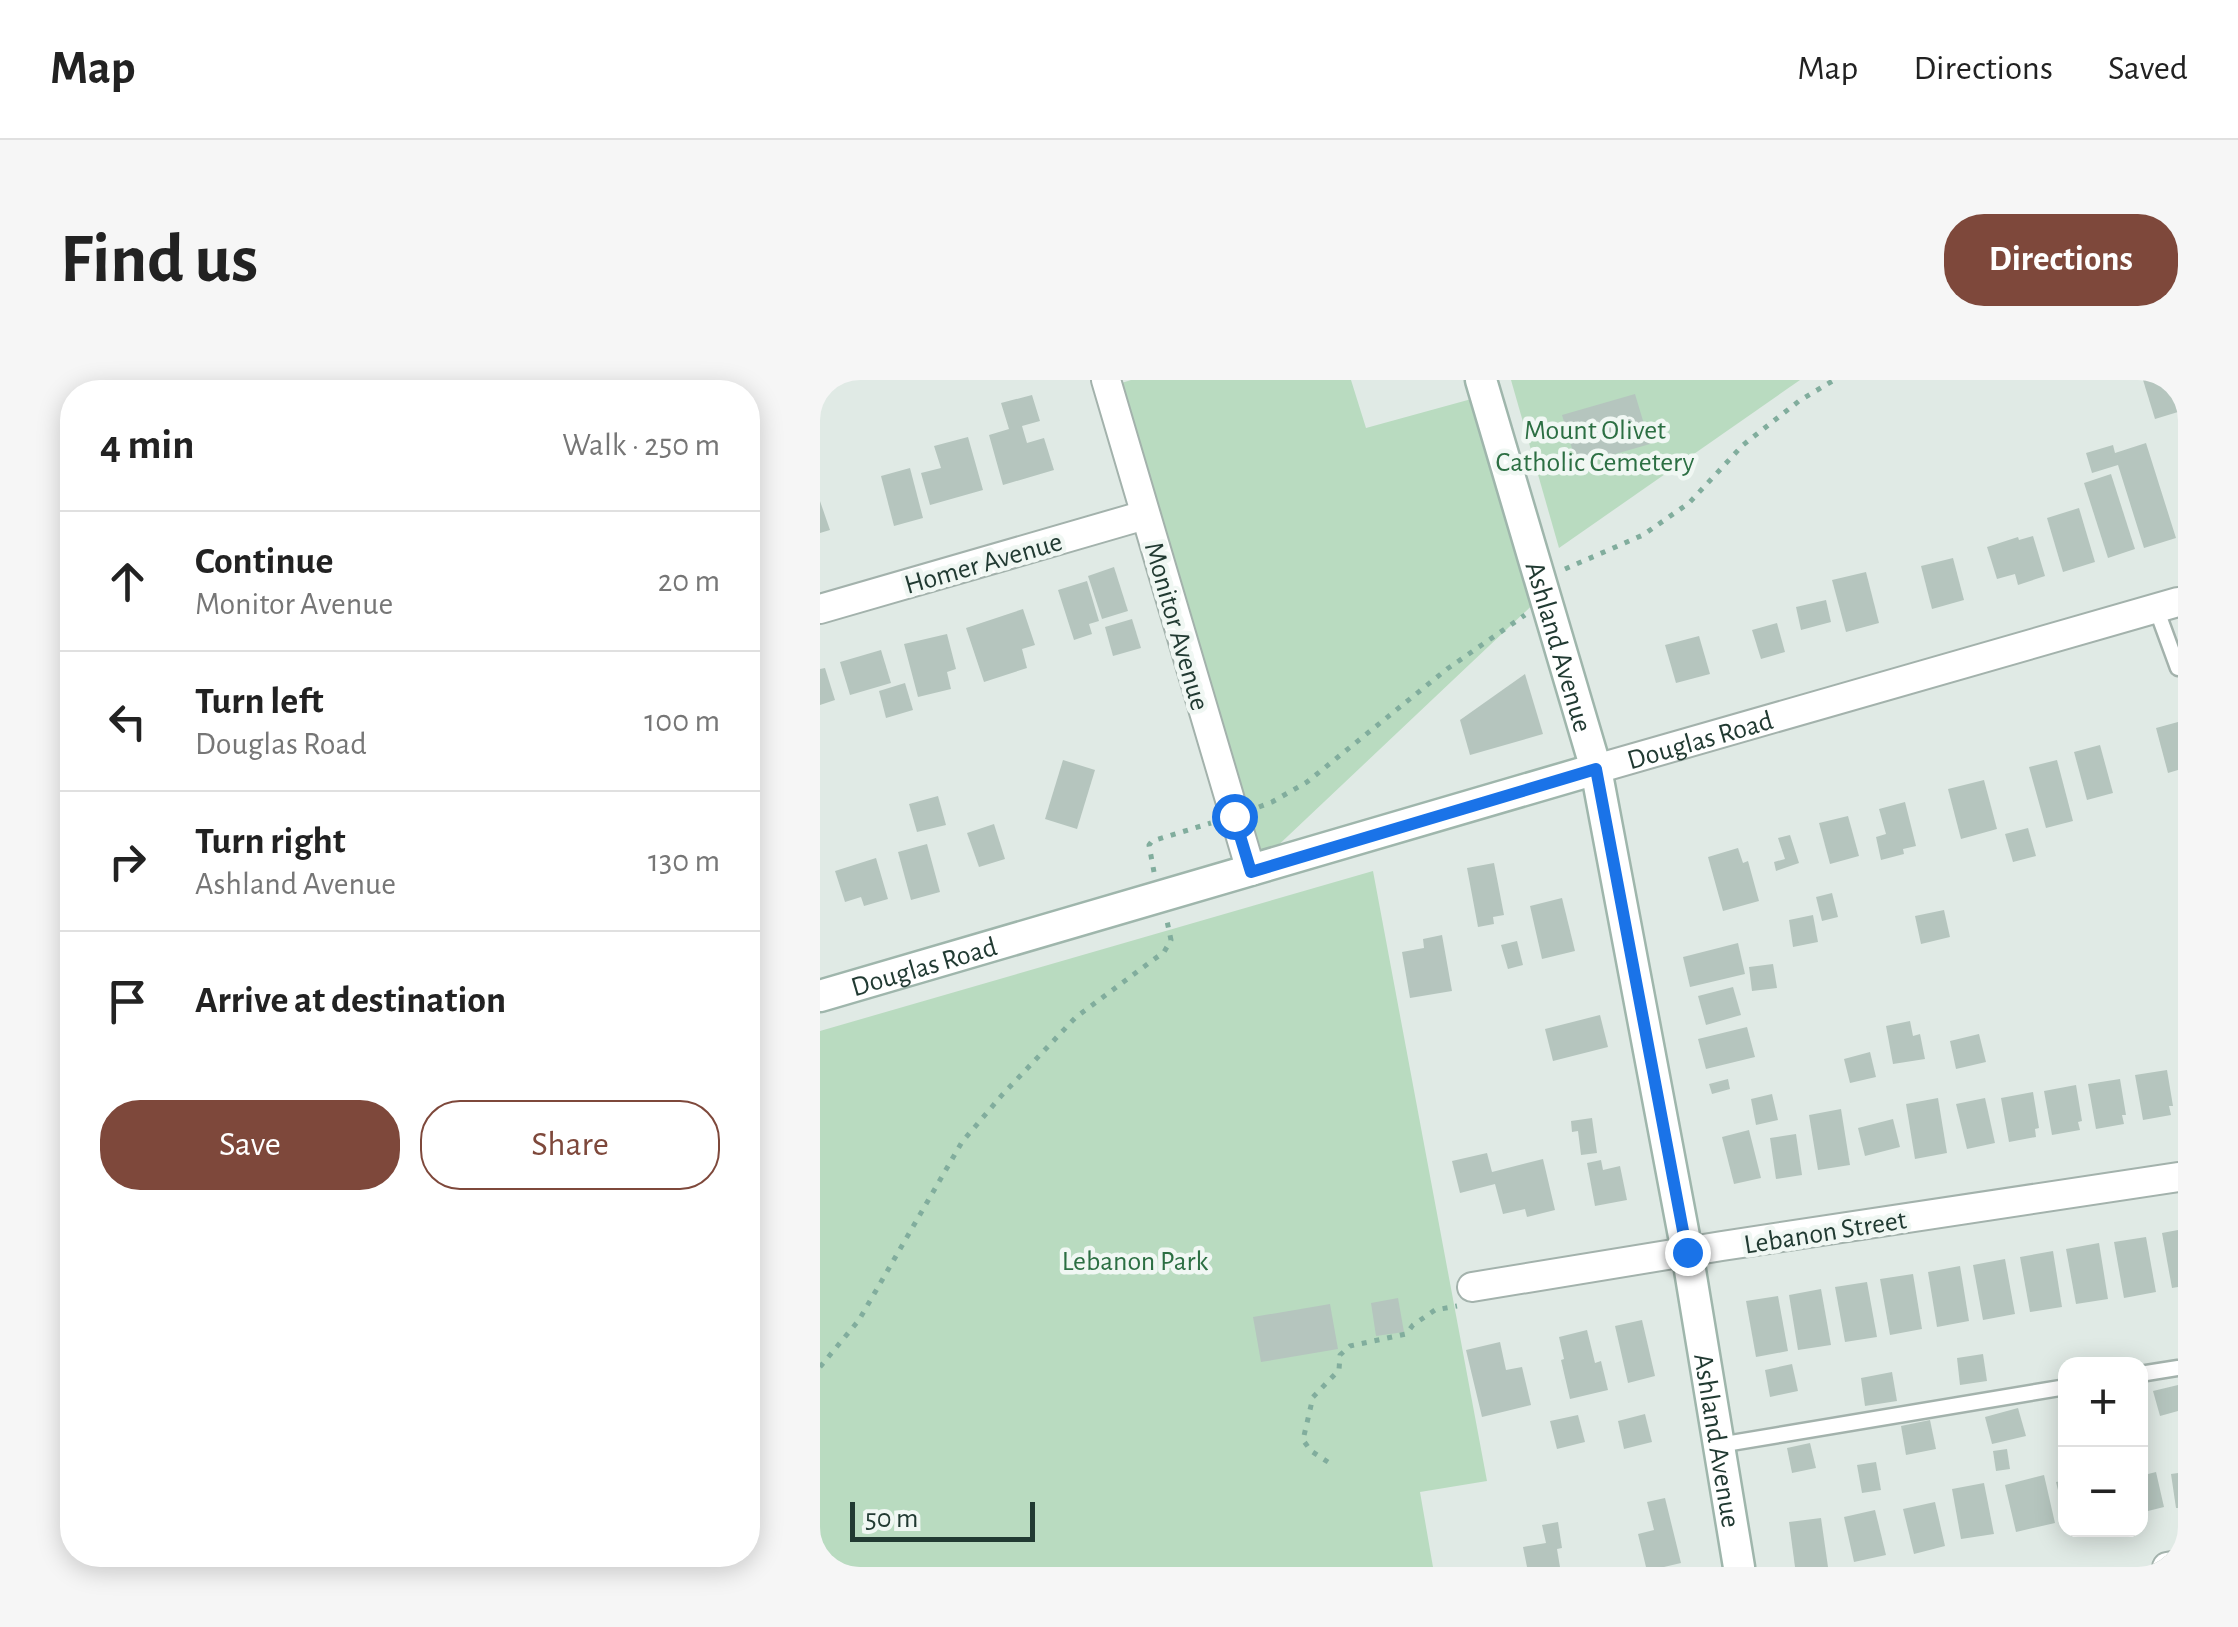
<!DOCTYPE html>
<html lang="en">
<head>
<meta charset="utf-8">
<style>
	:root { --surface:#fff; --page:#f6f6f6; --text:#222; --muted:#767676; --line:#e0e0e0; --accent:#7e483b }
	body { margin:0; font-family:"Alegreya Sans",sans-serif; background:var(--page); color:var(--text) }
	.controls { position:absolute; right:30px; bottom:30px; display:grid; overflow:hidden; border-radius:20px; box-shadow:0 5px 25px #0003 }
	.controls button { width:90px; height:90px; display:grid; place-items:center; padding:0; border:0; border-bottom:2px solid var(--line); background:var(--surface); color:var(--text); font:50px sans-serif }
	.scale { position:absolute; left:30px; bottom:25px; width:185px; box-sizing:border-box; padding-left:10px; border:5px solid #213a32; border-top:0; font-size:28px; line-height:35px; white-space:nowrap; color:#213a32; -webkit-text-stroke:8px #f0f7f3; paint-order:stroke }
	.stop { position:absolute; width:30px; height:30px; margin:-22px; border:8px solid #1a73e8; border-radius:50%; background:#fff }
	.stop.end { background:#1a73e8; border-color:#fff; box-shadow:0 2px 10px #0008 }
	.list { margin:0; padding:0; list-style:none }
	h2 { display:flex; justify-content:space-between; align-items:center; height:130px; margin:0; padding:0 40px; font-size:42px }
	h2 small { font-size:32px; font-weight:400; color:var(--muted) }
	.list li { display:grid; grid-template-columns:65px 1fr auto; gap:30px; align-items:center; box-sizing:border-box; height:140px; padding:0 40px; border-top:2px solid var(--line) }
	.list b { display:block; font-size:38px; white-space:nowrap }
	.list p { margin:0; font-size:32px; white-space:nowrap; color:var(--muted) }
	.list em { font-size:32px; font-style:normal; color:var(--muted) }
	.actions { display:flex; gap:20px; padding:30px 40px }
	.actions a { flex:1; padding:22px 0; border:2px solid var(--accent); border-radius:40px; text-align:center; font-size:35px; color:var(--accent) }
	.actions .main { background:var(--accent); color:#fff }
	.icon { flex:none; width:55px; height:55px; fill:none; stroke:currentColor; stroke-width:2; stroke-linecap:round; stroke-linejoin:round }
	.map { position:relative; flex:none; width:1358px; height:1187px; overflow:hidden; border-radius:40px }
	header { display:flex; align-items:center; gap:60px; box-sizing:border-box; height:140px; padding:0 50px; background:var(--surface); border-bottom:2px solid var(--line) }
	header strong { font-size:48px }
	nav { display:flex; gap:55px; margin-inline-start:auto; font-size:35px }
	.intro { display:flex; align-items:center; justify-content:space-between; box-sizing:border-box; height:240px; padding:0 60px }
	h1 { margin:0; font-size:70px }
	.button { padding:25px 45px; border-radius:40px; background:var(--accent); color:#fff; font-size:35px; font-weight:700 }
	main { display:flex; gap:60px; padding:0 60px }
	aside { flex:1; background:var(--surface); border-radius:40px; box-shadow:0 5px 25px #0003 }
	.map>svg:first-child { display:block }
	.green { fill:#b9dbc0 }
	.building { fill:#b5c5be }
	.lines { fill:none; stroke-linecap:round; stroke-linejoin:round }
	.lane-casing { stroke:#a3b2ac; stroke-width:19 }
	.street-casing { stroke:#a3b2ac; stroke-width:32 }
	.secondary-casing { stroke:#9fb6ac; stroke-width:35 }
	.path { stroke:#81ad9d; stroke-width:5; stroke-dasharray:5 8; stroke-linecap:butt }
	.lane { stroke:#fff; stroke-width:14 }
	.street { stroke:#fff; stroke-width:28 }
	.secondary { stroke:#fff; stroke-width:30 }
	.route { stroke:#1a73e8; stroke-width:12 }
	.labels { text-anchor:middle; stroke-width:9; stroke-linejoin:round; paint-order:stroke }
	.park-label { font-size:28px; fill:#2c6f43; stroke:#f0f7f3 }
	.street-label { font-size:28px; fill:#213a32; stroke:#f0f7f3 }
</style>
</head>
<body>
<header>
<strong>Map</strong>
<nav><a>Map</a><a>Directions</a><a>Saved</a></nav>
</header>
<div class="intro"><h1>Find us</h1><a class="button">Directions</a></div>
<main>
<aside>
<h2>4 min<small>Walk · 250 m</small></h2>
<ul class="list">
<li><svg class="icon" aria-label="ahead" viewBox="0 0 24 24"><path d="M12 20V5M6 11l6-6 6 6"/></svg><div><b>Continue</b><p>Monitor Avenue</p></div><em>20 m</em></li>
<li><svg class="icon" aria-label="left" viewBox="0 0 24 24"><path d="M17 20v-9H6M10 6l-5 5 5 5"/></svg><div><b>Turn left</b><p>Douglas Road</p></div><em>100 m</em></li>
<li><svg class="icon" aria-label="right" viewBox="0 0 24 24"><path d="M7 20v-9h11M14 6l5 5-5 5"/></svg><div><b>Turn right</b><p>Ashland Avenue</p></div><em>130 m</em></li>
<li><svg class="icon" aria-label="arrive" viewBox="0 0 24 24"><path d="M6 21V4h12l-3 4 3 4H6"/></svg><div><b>Arrive at destination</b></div></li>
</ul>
<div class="actions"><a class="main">Save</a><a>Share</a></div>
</aside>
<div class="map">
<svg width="1358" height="1187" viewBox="0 0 1358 1187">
	<rect width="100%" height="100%" fill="#e0eae5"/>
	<g class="green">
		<polygon points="311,0 531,0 546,48 666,15 724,214 431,491 289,7"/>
		<polygon points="691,0 980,0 739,168"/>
		<polygon points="553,491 667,1101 600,1112 613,1187 0,1187 0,651"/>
	</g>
	<g class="building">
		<polygon points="1323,0 1358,0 1358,32 1335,39"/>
		<polygon points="815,14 830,64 757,85 742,35"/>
		<polygon points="212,15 220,41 202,46 207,63 224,58 234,90 183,105 169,55 189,49 181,23"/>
		<polygon points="148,57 163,110 110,125 101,93 121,88 114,66"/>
		<polygon points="1326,63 1356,158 1324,168 1298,85 1272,93 1266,73 1293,65 1295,73"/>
		<polygon points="90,88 103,138 74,146 61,96"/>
		<polygon points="1291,94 1315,169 1288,178 1264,103"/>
		<polygon points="0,121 10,150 0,153"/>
		<polygon points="1259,128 1275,182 1243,192 1227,138"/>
		<polygon points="1213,156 1225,196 1198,205 1195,194 1177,199 1167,167 1198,157 1199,160"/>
		<polygon points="1133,178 1144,220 1112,229 1101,186"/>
		<polygon points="294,187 308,231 282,239 268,196"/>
		<polygon points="1046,192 1059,243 1026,252 1012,200"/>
		<polygon points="267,201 279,241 269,244 272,254 254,260 238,210"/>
		<polygon points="1006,220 1011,242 981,250 976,227"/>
		<polygon points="203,229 215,265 202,269 207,288 164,302 146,248"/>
		<polygon points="312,239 321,268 293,276 285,247"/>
		<polygon points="957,243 965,272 941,279 932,250"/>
		<polygon points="127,254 136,289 127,292 131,309 98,317 84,264"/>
		<polygon points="879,256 890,294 856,303 845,265"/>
		<polygon points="61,270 71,303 30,315 20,282"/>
		<polygon points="5,288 15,320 0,325 0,289"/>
		<polygon points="705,294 723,354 650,375 640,340"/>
		<polygon points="85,303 93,330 66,338 59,311"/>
		<polygon points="1358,342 1358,390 1348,393 1336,348"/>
		<polygon points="1280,365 1293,413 1267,420 1254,372"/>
		<polygon points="243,380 275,390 257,449 225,439"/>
		<polygon points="1237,380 1253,441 1226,448 1209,387"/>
		<polygon points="1164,400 1177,449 1141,459 1128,409"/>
		<polygon points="118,416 126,445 97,452 89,424"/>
		<polygon points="1085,422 1096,466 1083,469 1084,474 1061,480 1056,457 1066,454 1059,429"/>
		<polygon points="1028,436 1039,476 1010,484 999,443"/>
		<polygon points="174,444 185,479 159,487 147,453"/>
		<polygon points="1208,448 1216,476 1193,482 1185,454"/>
		<polygon points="970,455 979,483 956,491 954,482 965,479 958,458"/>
		<polygon points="107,464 120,512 91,520 78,472"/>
		<polygon points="918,468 923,483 928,481 939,521 903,531 888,477"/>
		<polygon points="56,478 68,519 44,526 41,517 25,522 15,491"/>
		<polygon points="674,483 684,535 673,537 674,544 658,547 647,488"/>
		<polygon points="1012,513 1018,537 1002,541 996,517"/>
		<polygon points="742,518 755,571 722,579 710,526"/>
		<polygon points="1124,530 1130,557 1101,564 1095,536"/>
		<polygon points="993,535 998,562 973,567 969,540"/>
		<polygon points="622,555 632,611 590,618 582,572 604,568 603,559"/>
		<polygon points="697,561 703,585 688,589 681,565"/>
		<polygon points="918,563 925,594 870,607 863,577"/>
		<polygon points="953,584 957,608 932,611 929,587"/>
		<polygon points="913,607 921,635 886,645 878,616"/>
		<polygon points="780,635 788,667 733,681 725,649"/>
		<polygon points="1090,641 1093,656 1100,654 1105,679 1073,684 1066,646"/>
		<polygon points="927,647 935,677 886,689 878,659"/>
		<polygon points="1159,654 1166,682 1136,689 1130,661"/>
		<polygon points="1050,672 1056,697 1030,703 1024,679"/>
		<polygon points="1347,690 1353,726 1349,726 1351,735 1323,740 1315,695"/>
		<polygon points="908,699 910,709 892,714 889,704"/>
		<polygon points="1300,699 1306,735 1302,735 1304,744 1276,749 1268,704"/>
		<polygon points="1256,705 1262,741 1258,742 1260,750 1232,755 1224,711"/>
		<polygon points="1213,712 1219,748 1215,749 1216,757 1189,762 1181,718"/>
		<polygon points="952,714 958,740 936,745 931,719"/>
		<polygon points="1118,718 1127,773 1095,779 1086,724"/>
		<polygon points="1165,718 1175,763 1147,769 1136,724"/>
		<polygon points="1021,729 1030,785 998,790 989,735"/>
		<polygon points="772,738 777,773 761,775 758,751 752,752 751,741"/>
		<polygon points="1073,739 1080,767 1045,776 1038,748"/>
		<polygon points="929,750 941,798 914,804 902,757"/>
		<polygon points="976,754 982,795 956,799 950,758"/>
		<polygon points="667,773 672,792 723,779 735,830 707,837 705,829 683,834 675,804 640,813 632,781"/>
		<polygon points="781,780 783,790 800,786 807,820 775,826 767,783"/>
		<polygon points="1358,850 1358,907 1352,908 1342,853"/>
		<polygon points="1326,857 1336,912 1304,918 1294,862"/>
		<polygon points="1279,863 1288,919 1256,924 1246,869"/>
		<polygon points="1233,871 1242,927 1210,932 1200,877"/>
		<polygon points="1185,879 1195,934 1163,940 1153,885"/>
		<polygon points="1140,886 1149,941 1117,947 1108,892"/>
		<polygon points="1093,894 1102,949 1070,955 1060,899"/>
		<polygon points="1047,902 1057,957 1025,962 1015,907"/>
		<polygon points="1001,909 1011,965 978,970 969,915"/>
		<polygon points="958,916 968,971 936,977 926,921"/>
		<polygon points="578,918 584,952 556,956 551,923"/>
		<polygon points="510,924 518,969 441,982 433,937"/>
		<polygon points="822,940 835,996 808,1003 795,946"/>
		<polygon points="767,950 775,983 781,981 788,1010 750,1019 741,980 744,979 739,957"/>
		<polygon points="680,962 686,990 702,987 711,1025 662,1037 646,970"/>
		<polygon points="1163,974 1167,1001 1140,1005 1137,978"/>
		<polygon points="972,984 978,1011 950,1017 945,990"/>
		<polygon points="1072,992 1077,1021 1045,1026 1041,998"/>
		<polygon points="1358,1005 1358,1031 1340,1036 1333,1011"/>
		<polygon points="1198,1028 1206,1056 1172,1064 1165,1037"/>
		<polygon points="825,1034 832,1062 804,1069 798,1041"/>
		<polygon points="758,1035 765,1062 737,1069 730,1041"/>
		<polygon points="1110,1040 1116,1069 1086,1075 1081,1046"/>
		<polygon points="990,1063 996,1088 972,1093 967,1068"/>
		<polygon points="1187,1069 1190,1089 1176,1091 1173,1071"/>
		<polygon points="1056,1082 1061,1110 1042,1113 1037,1085"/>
		<polygon points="1336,1092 1344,1127 1320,1133 1320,1096"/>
		<polygon points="1358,1093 1358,1128 1356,1128 1351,1094"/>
		<polygon points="1224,1095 1235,1143 1196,1152 1185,1105"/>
		<polygon points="1246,1100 1246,1133 1244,1134 1236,1102"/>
		<polygon points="1164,1103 1174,1154 1141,1159 1132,1109"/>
		<polygon points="845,1118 861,1183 844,1187 826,1187 818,1154 834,1150 827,1122"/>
		<polygon points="1115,1122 1125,1166 1094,1174 1083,1129"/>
		<polygon points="1055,1130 1066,1175 1034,1182 1024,1137"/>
		<polygon points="1001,1138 1008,1187 975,1187 969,1142"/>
		<polygon points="738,1142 742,1168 737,1169 740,1187 707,1187 703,1167 726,1163 722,1145"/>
	</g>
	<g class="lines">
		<g class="lane-casing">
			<g id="lane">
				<polyline points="1336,228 1358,288"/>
				<polyline points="1320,994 1358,988"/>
				<polyline points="899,1065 1246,1007"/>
			</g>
		</g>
		<g class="street-casing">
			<g id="street">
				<polyline points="286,0 431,491"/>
				<polyline points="0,229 325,135"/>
				<path id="s1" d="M 776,389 L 1358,222"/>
				<polyline points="652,907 902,866 1358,797"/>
				<polyline points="1347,1187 1358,1185"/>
			</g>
		</g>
		<g class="secondary-casing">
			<g id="secondary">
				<path id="s2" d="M 661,0 L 776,389 L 867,872 L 919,1187"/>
				<path id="s3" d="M 0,616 L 776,389"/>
			</g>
		</g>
		<g class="path">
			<polyline points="745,189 823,155 869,123 923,65 979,21 1014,0"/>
			<polyline points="439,427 452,422 487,402 627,289 705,235"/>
			<polyline points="334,492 329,465 332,461 391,443"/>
			<polyline points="0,987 39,940 142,762 182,715 256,637 344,572 351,560 347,541"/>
			<polyline points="508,1082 491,1071 483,1060 493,1017 519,990 520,975 530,966 586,954 593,945 615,930 637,926"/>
		</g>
		<use href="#lane" class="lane"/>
		<use href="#street" class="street"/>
		<use href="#secondary" class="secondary"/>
	</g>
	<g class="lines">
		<polyline class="route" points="414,436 431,492 776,389 867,872"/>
	</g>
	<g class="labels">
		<g class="park-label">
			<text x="775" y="59">Mount Olivet<tspan x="775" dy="32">Catholic Cemetery</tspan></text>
			<text x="315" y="890">Lebanon Park</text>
		</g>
		<g class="street-label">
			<text transform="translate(163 182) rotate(-16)" y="10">Homer Avenue</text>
			<text transform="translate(358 246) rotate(74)" y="10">Monitor Avenue</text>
			<text dy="10" stroke="none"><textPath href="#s2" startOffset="278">Ashland Avenue</textPath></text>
			<text dy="10" stroke="none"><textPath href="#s1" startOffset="108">Douglas Road</textPath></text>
			<text dy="10" stroke="none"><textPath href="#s3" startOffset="108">Douglas Road</textPath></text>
			<text transform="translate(1005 851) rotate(-9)" y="10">Lebanon Street</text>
			<text dy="10" stroke="none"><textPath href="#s2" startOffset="1088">Ashland Avenue</textPath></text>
		</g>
	</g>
</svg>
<div class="controls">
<button>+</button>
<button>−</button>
</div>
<div class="scale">50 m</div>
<div class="stop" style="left:414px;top:436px"></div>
<div class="stop end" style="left:867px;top:872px"></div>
</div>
</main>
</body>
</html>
